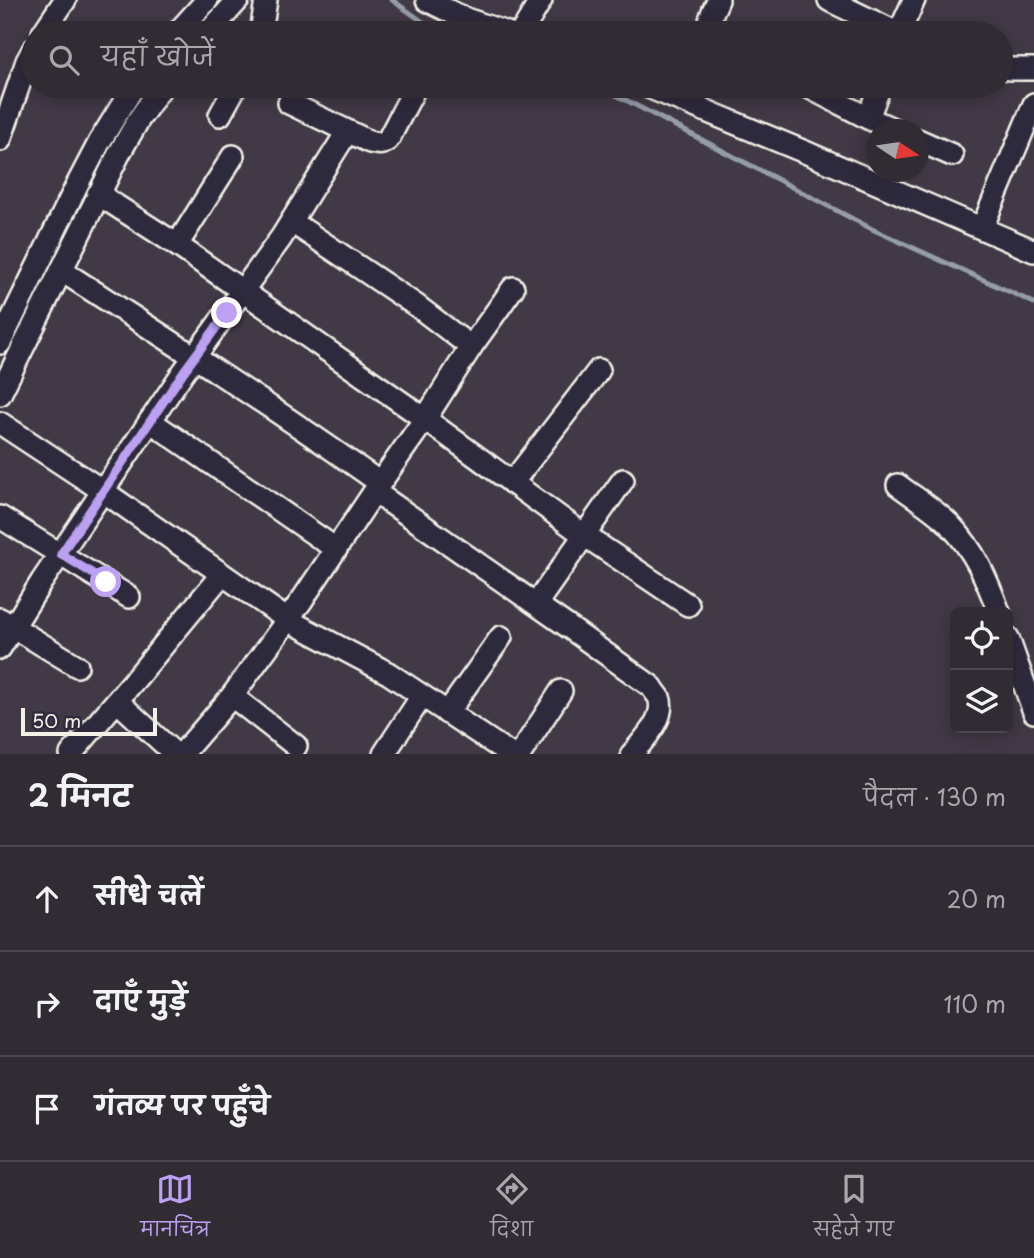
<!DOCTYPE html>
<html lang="hi">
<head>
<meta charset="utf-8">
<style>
	:root { --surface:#312b34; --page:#3d3740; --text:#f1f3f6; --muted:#a8a7ac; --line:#4c474f; --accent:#bca0f2 }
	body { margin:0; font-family:"Playpen Sans","Playpen Sans Deva",sans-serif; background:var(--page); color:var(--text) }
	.controls { position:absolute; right:21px; bottom:21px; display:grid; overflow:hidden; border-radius:10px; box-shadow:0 4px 18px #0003 }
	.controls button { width:63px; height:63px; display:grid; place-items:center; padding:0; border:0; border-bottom:2px solid var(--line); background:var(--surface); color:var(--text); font:35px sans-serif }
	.compass { position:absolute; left:866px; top:119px; width:63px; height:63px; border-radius:50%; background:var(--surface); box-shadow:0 4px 18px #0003; rotate:103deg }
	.scale { position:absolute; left:21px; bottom:18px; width:136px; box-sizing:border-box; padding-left:7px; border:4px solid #f4f1e8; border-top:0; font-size:19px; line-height:24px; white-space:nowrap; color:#f4f1e8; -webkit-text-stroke:5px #2f2a3d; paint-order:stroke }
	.stop { position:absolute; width:21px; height:21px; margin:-16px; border:5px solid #bca0f2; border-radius:50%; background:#fff }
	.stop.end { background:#bca0f2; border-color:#fff; box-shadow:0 2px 7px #0008 }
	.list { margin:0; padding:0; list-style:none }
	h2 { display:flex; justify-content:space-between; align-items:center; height:91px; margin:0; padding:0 28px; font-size:30px }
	h2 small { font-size:23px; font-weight:400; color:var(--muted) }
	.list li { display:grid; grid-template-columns:46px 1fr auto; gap:21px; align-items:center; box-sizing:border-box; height:105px; padding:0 28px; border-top:2px solid var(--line) }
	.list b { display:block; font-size:26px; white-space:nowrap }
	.list em { font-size:23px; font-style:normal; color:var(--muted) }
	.icon { flex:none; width:38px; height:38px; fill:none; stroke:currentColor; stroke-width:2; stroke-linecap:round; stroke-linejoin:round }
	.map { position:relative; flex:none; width:1034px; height:754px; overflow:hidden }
	.search { position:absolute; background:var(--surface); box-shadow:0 4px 18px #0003; left:21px; right:21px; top:21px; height:77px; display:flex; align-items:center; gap:18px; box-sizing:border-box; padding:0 24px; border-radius:38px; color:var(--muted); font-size:26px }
	.sheet { height:406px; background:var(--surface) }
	nav { display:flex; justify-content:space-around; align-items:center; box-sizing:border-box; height:98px; border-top:2px solid var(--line); background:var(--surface); font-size:19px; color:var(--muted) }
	nav a { display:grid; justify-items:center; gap:4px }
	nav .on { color:var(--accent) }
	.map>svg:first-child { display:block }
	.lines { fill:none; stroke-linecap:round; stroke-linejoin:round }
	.stream { stroke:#969daa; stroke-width:5 }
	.minor-casing { stroke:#f4f1e8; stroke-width:26 }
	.minor { stroke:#2f2a3d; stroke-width:21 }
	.route { stroke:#bca0f2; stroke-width:9 }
</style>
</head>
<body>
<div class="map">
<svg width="1034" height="754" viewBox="0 0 1034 754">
	<rect width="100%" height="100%" fill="#413946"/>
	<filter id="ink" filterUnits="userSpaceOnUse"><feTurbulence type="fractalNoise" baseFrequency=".0143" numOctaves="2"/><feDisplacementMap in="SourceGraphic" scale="14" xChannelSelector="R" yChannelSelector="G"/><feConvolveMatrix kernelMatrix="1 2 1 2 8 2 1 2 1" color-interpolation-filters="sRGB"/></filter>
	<g filter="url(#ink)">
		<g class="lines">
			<g class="stream">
				<polyline points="392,0 436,31 443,33"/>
				<polyline points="599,86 872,229 1034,303"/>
			</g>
			<g class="minor-casing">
				<g id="minor">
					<polyline points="427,0 463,18 507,33"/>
					<polyline points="829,0 897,33"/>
					<polyline points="43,33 65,0"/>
					<polyline points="177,33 207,0"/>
					<polyline points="208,33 238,0"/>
					<polyline points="261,33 266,0"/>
					<polyline points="521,33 541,0"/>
					<path d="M 711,33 C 707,20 713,12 718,0"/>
					<polyline points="899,33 914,0"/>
					<polyline points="1001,67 1010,69 1034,69"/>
					<polyline points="646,86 805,152 1034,251"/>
					<polyline points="806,86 868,118 895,130"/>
					<path d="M 289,103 L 370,142 C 379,144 384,145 389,138 L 416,86"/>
					<polyline points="220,115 236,86"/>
					<polyline points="868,118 880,86"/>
					<polyline points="0,140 27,61 33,50"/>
					<polyline points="918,140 952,155"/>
					<polyline points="98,194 177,245 425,419 584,535 688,605"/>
					<polyline points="292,222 417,306 471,347"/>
					<polyline points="982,228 1034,104"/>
					<polyline points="177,245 233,156"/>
					<path d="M 62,271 C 169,340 276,409 380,483"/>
					<polyline points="0,343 78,183 100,141 134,86"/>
					<polyline points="0,394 120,152 139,119 162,86"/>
					<polyline points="150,421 336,549"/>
					<polyline points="0,423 103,491 288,620 388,673 510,754"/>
					<polyline points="512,483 599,370"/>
					<path d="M 898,485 C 915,498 936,510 951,526 C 975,551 987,580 999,612"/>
					<path d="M 375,492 L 570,628 L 652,687 C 654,691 657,694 659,697 C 667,718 643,740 632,754"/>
					<polyline points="0,517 129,597"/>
					<polyline points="536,604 623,480"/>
					<polyline points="0,619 77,666"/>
					<polyline points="1008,638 1034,712"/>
					<polyline points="0,648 42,581 184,371 281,238 347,132"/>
					<polyline points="232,696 296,746"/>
					<polyline points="117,701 175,754"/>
					<polyline points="447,713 501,637"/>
					<polyline points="71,754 138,676 222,574"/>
					<polyline points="182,754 232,696 302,600 380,483 425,419 471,347 513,288"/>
					<polyline points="384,754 422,696"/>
					<polyline points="520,754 561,691"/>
				</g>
			</g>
			<use href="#minor" class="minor"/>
		</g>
	</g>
	<g class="lines" filter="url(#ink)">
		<polyline class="route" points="106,582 61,554 184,371 227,313"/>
	</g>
</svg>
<div class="controls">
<button><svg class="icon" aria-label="locate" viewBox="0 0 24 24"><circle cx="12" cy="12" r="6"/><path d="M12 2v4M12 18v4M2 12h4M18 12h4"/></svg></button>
<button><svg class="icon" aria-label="layers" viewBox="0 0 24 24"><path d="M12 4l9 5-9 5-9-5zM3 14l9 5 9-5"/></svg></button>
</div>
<svg class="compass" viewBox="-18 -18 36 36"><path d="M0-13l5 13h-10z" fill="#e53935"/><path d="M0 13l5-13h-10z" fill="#a8a7ac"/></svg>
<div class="scale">50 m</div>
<div class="stop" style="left:106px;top:582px"></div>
<div class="stop end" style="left:227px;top:313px"></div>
<div class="search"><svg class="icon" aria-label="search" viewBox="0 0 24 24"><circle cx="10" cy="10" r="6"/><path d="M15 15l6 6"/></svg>यहाँ खोजें</div>
</div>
<section class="sheet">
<h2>2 मिनट<small>पैदल · 130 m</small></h2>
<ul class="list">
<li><svg class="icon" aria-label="ahead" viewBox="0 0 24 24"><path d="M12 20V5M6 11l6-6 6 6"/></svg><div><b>सीधे चलें</b></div><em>20 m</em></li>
<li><svg class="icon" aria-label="right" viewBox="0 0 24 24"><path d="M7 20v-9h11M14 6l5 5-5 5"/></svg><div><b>दाएँ मुड़ें</b></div><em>110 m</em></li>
<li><svg class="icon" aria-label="arrive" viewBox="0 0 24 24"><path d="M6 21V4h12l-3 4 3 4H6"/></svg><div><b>गंतव्य पर पहुँचे</b></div></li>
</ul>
</section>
<nav>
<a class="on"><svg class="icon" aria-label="map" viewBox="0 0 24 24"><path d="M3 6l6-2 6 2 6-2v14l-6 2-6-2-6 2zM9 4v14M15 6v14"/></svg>मानचित्र</a>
<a><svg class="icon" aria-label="directions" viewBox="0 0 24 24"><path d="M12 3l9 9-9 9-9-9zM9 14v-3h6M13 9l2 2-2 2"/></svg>दिशा</a>
<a><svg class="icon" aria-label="saved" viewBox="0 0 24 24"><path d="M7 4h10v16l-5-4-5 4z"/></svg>सहेजे गए</a>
</nav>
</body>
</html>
